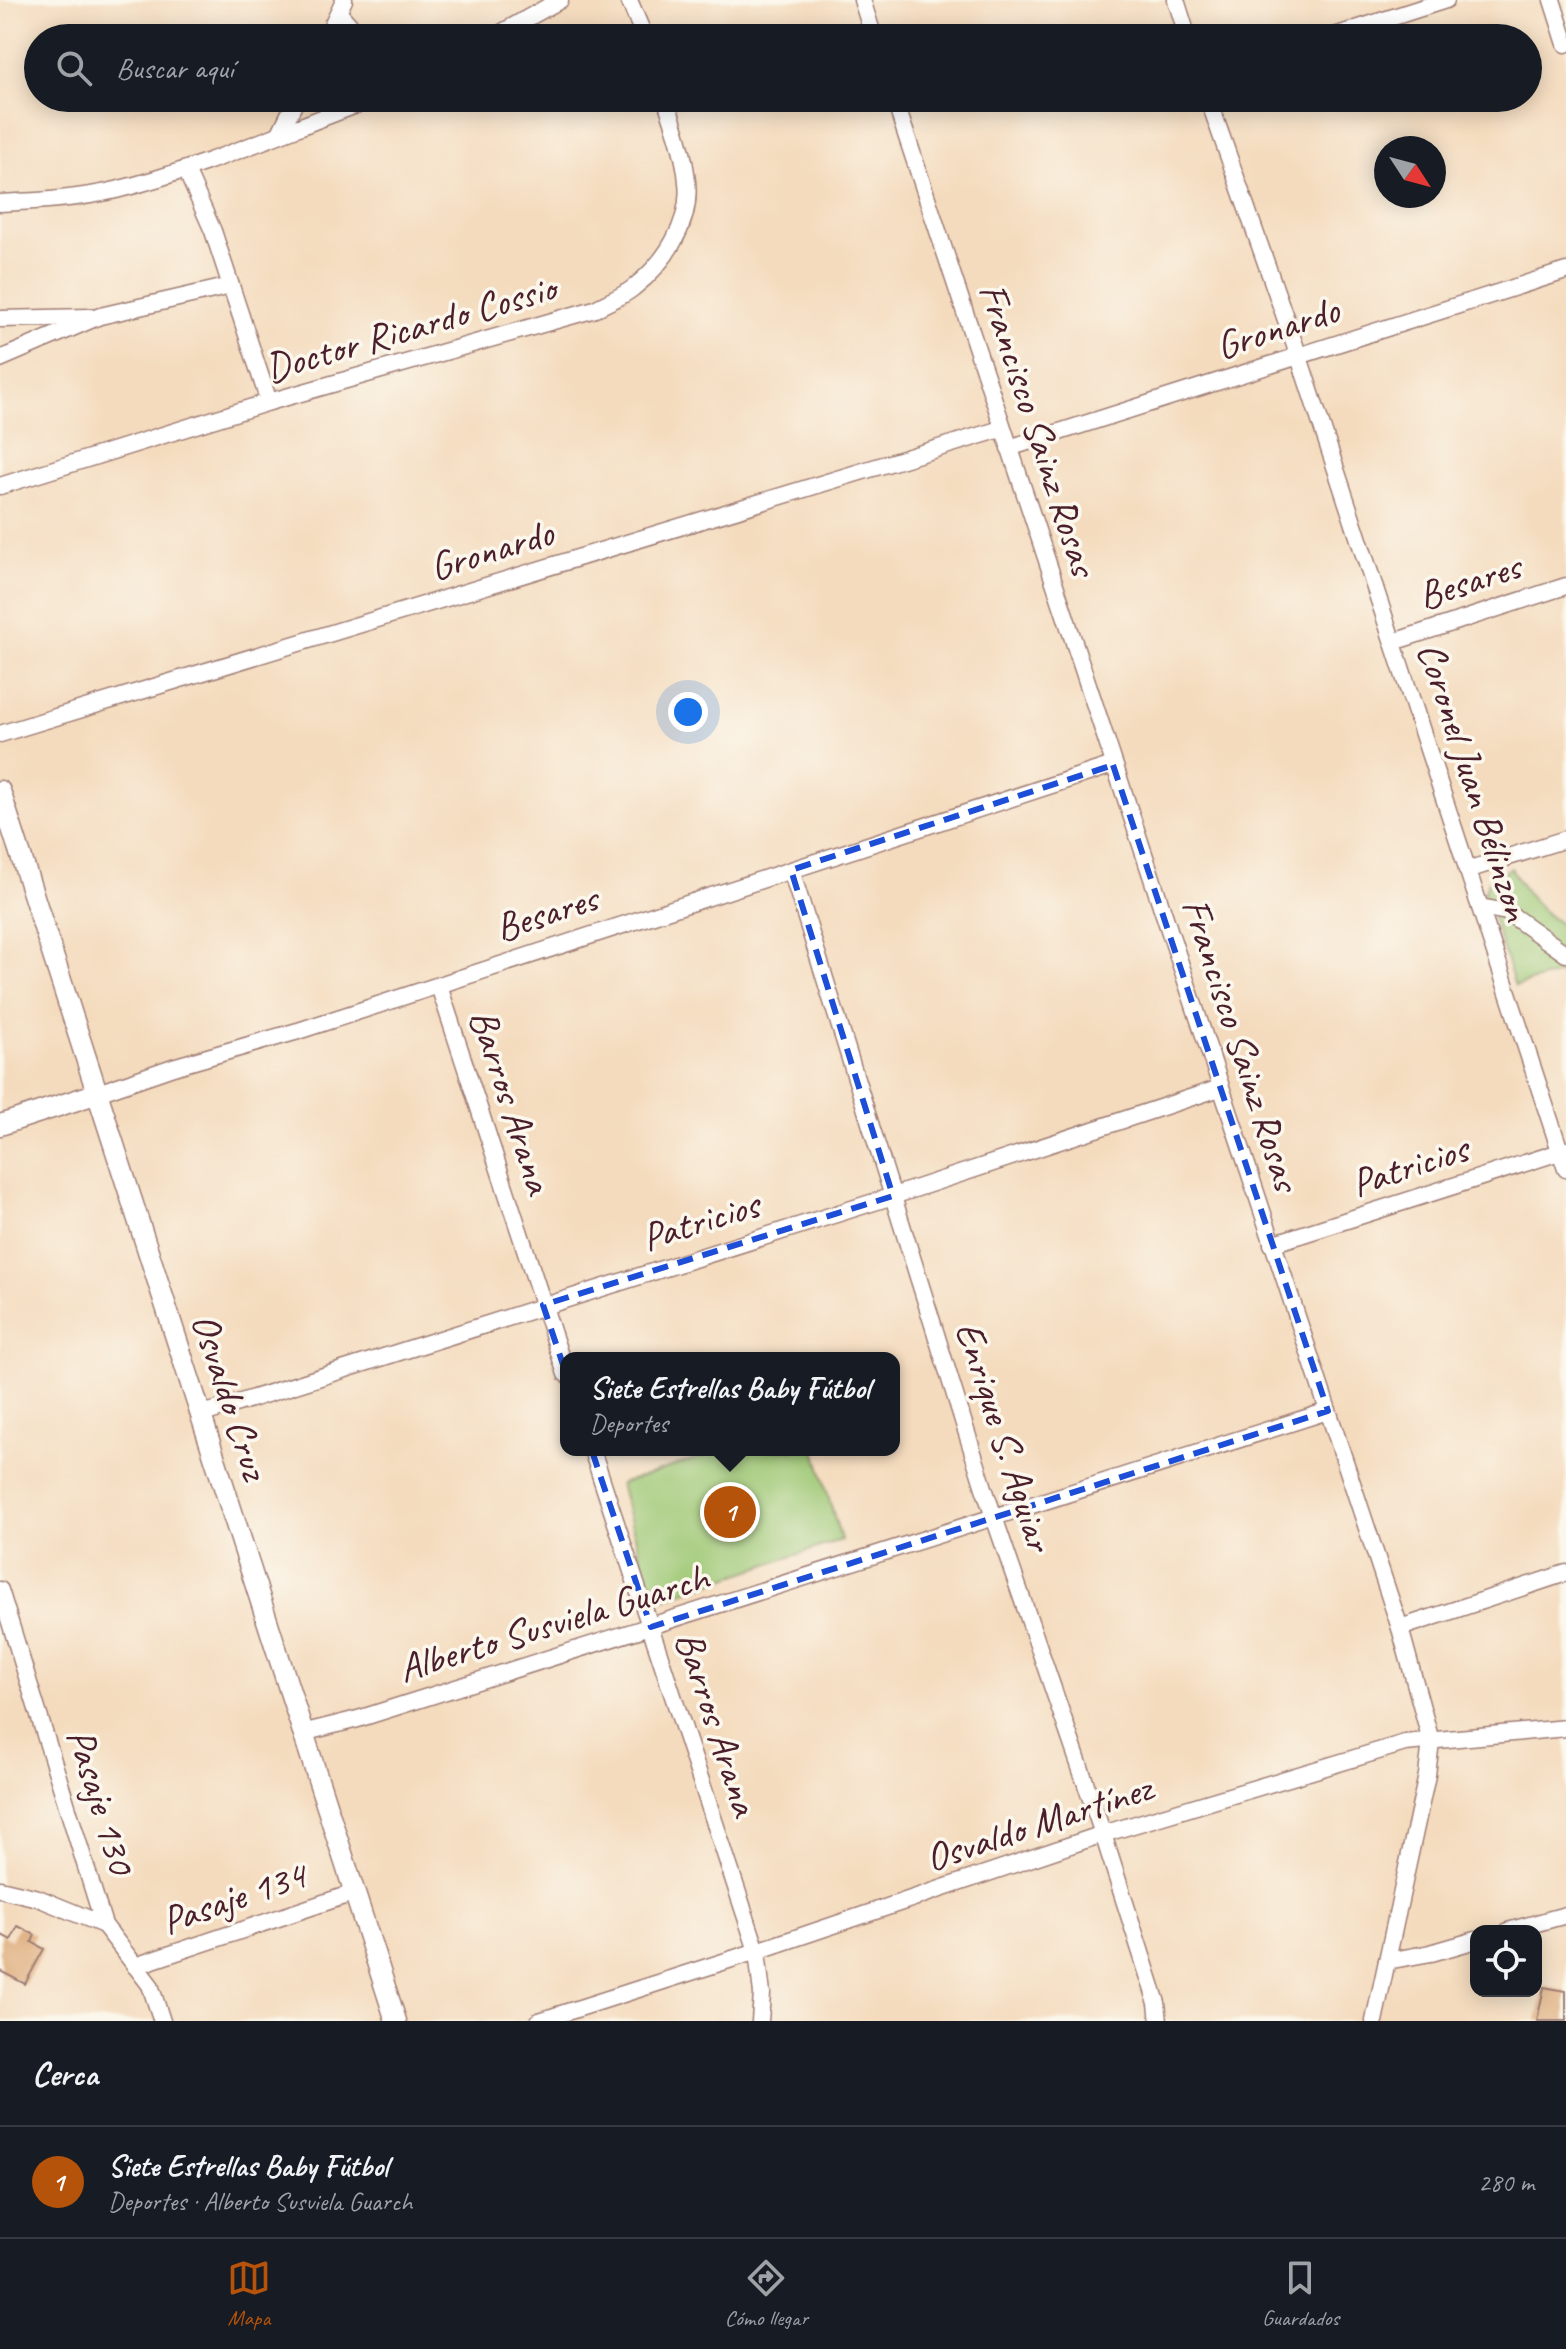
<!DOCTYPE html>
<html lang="es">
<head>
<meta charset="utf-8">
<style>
	:root { --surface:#171b24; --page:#242831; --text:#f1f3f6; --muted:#9ea1a6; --line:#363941; --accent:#b45309 }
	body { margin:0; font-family:Caveat,sans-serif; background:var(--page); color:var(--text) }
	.controls { position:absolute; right:24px; bottom:24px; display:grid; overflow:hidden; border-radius:16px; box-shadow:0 4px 20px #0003 }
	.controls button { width:72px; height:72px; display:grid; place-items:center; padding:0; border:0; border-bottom:2px solid var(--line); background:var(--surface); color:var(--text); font:40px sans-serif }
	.compass { position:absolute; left:1374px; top:136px; width:72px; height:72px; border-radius:50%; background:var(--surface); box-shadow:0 4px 20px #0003; rotate:126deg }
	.you { position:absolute; left:688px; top:712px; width:28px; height:28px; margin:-20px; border:6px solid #fff; border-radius:50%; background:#1a73e8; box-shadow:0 0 0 12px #1a73e833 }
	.badge { display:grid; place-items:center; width:52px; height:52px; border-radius:50%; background:var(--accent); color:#fff; font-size:26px; font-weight:700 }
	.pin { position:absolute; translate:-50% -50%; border:4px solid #fff; box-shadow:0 2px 8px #0006 }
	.popup { position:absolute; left:560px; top:1352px; width:340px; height:104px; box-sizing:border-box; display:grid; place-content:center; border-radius:16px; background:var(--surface); filter:drop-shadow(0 2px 6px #0005); font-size:26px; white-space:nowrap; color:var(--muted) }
	.popup b { font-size:30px; color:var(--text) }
	.popup::after { content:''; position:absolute; left:50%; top:100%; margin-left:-16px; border:16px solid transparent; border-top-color:var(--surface) }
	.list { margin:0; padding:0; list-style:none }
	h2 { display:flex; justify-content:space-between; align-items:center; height:104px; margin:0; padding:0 32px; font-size:34px }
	h2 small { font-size:26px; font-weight:400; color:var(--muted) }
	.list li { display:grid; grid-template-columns:52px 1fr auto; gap:24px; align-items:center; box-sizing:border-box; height:112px; padding:0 32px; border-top:2px solid var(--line) }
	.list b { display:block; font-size:30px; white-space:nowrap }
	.list p { margin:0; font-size:26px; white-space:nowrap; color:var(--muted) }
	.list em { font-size:26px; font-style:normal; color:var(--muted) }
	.icon { flex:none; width:44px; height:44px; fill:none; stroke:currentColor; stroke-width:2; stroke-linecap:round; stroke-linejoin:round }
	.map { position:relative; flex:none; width:1566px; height:2021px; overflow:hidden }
	.search { position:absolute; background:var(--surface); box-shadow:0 4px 20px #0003; left:24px; right:24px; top:24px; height:88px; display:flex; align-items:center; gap:20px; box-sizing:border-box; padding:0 28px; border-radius:44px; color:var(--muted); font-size:30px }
	.sheet { height:216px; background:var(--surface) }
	nav { display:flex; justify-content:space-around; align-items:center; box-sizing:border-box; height:112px; border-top:2px solid var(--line); background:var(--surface); font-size:22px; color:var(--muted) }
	nav a { display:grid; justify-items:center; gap:4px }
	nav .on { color:var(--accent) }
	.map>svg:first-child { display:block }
	.green { fill:#9ec875; stroke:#747450; stroke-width:2 }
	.building { fill:#dba571 }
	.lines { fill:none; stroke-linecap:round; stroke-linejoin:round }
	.minor-casing { stroke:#9f7d74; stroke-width:19 }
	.tertiary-casing { stroke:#9f7d74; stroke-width:23 }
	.minor { stroke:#fff; stroke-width:16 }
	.tertiary { stroke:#fff; stroke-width:20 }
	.marked { fill:none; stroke:#1d4ed8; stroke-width:6; stroke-dasharray:16 10; stroke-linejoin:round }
	.labels { text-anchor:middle; stroke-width:7; stroke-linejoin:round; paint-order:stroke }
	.street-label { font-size:40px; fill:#4a1f2b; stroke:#fbf7ec }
</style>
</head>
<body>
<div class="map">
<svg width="1566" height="2021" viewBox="0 0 1566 2021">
	<rect width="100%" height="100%" fill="#fbf7ec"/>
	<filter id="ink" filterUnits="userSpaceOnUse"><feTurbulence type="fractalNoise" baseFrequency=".0125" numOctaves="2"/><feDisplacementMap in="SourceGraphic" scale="16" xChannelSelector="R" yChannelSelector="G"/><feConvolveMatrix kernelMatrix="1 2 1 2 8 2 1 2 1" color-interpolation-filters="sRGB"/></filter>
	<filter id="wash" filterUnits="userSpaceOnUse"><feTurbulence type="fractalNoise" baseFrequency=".006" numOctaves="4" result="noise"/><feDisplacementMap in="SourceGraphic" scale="32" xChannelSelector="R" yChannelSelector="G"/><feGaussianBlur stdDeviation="1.8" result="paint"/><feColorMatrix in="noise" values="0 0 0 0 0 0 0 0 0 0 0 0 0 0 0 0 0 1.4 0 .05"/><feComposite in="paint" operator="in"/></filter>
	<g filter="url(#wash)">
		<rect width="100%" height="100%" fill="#f4dbbe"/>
		<g class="green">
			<path d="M 1511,868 C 1525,894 1541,912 1566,928 L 1566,972 L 1515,986 L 1484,892 L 1488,882 Z"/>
			<polygon points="722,1450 815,1450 841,1540 654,1602 620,1484"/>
		</g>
		<g id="blocks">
			<g class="building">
				<polygon points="18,1926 35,1935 32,1942 44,1949 25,1984 0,1971 0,1934 11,1940"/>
				<polygon points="1544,1987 1566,1991 1566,2021 1537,2021"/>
			</g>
		</g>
	</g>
	<g filter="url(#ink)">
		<use href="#blocks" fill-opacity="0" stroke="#9f7d74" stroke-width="2"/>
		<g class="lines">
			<g class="minor-casing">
				<g id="minor">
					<polyline points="629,0 645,38"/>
					<polyline points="862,0 874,38"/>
					<polyline points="1176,0 1188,38"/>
					<polyline points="1552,0 1566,44"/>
					<polyline points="339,13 361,38"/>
					<polyline points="326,38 344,0"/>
					<polyline points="492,38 560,0"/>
					<polyline points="1328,38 1446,0"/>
					<polyline points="894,98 1400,1628 1431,1741 1427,1775 1374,2021"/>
					<polyline points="1208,98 1298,354 1566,1169"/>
					<polyline points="280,133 297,98"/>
					<polyline points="186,170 213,231 269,402"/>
					<path d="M 0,203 C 39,201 78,199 116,190 C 204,168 289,129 375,98"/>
					<polyline points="0,319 90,317"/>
					<polyline points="0,359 100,316 231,286"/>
					<polyline points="1009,448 1566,271"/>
					<path d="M 0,486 L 269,402 L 595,309 C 607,302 622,297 633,288 C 664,264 692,223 687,182 C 685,155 674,124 665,98"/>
					<polyline points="1393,642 1566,586"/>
					<polyline points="0,734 1001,429"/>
					<polyline points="791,870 984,1488 1103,1834 1157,2003 1159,2021"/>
					<polyline points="1467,870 1566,839"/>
					<polyline points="1480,907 1507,912 1566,954"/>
					<polyline points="439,986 566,1374"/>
					<polyline points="95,1094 173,1067 298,1031 1113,765"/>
					<polyline points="1272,1244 1566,1150"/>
					<polyline points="200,1415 893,1196 1220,1088"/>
					<polyline points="592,1450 757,1951 762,1994 760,2021"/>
					<polyline points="0,1590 104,1925 150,1985 162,2021"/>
					<polyline points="1400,1628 1566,1573"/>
					<polyline points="302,1733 358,1719 1328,1411"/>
					<polyline points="0,1889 38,1898 104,1925"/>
					<polyline points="1508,1931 1566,1915"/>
					<polyline points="1387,1961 1431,1953 1476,1940"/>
					<polyline points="135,1966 353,1893"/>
					<polyline points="539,2021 757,1951 1103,1834 1405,1743 1566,1728"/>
				</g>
			</g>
			<g class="tertiary-casing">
				<g id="tertiary">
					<polyline points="0,791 396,2021"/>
					<polyline points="0,1125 95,1094"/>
				</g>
			</g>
			<use href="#minor" class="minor"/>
			<use href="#tertiary" class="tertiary"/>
		</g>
	</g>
	<path class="marked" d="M 1113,765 L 1328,1411 L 651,1627 L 543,1305 L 893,1196 L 791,870 Z"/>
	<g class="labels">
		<g class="street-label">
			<text transform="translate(410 327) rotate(-16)" y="14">Doctor Ricardo Cossio</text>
			<text transform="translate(1277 327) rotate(-18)" y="14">Gronardo</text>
			<text transform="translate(1039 429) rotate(72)" y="14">Francisco Sainz Rosas</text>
			<text transform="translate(491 549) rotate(-17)" y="14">Gronardo</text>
			<text transform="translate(1469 580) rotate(-18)" y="14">Besares</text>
			<text transform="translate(1475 781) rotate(72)" y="14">Coronel Juan Bélinzon</text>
			<text transform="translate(546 912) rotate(-18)" y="14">Besares</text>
			<text transform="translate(1242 1044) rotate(72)" y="14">Francisco Sainz Rosas</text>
			<text transform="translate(512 1101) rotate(72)" y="14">Barros Arana</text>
			<text transform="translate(1409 1165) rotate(-18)" y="14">Patricios</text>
			<text transform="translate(700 1220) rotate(-17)" y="14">Patricios</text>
			<text transform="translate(231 1396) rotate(72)" y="14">Osvaldo Cruz</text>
			<text transform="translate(1005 1436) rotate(72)" y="14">Enrique S. Aguiar</text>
			<text transform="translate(553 1622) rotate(-17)" y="14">Alberto Susviela Guarch</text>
			<text transform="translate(718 1723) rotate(72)" y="14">Barros Arana</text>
			<text transform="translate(102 1801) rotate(73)" y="14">Pasaje 130</text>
			<text transform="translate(1038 1822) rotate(-18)" y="14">Osvaldo Martínez</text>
			<text transform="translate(233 1897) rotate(-19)" y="14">Pasaje 134</text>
		</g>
	</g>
</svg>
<div class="controls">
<button><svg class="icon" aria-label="locate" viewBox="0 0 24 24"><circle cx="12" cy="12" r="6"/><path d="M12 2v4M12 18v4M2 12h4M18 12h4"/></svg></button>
</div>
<svg class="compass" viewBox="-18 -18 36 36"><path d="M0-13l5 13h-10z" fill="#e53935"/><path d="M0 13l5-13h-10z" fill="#9ea1a6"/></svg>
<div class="you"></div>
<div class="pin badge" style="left:730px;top:1512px">1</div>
<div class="popup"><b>Siete Estrellas Baby Fútbol</b>Deportes</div>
<div class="search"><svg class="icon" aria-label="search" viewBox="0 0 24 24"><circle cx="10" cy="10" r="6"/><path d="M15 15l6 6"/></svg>Buscar aquí</div>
</div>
<section class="sheet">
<h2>Cerca<small></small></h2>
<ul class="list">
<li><span class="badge">1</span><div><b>Siete Estrellas Baby Fútbol</b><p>Deportes · Alberto Susviela Guarch</p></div><em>280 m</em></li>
</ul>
</section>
<nav>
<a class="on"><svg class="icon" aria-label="map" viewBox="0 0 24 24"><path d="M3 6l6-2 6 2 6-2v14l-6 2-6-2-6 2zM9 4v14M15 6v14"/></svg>Mapa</a>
<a><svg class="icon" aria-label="directions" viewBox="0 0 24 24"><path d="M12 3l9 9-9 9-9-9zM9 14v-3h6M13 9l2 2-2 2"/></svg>Cómo llegar</a>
<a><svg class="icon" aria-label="saved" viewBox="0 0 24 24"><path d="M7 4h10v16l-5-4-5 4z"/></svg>Guardados</a>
</nav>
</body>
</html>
